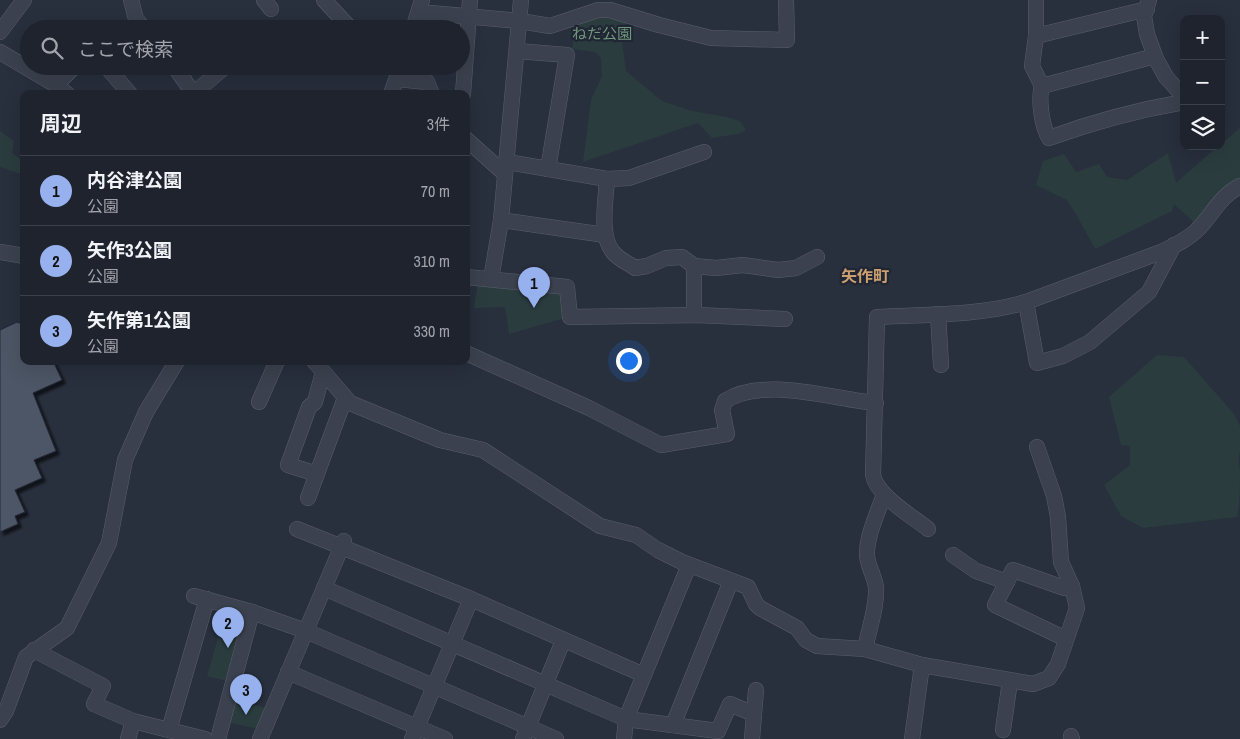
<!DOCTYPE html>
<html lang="ja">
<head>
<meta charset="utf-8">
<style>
	:root { --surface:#1e232e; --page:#262b36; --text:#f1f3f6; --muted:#a1a4aa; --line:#3c404a; --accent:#97b1ee }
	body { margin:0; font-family:"Archivo Narrow","Noto Sans JP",sans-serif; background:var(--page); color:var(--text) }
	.controls { position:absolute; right:15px; top:15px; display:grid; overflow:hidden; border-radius:10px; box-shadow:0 5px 20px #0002 }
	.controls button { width:45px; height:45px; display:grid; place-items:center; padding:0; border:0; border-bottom:1px solid var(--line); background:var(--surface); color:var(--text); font:25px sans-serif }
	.you { position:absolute; left:628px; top:360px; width:18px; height:18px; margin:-12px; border:4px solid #fff; border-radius:50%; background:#1a73e8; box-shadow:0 0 0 8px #1a73e833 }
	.badge { display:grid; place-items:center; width:32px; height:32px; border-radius:50%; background:var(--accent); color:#111; font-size:16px; font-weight:700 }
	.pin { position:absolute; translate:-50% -41px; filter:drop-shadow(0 1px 2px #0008) }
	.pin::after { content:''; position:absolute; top:26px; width:18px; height:15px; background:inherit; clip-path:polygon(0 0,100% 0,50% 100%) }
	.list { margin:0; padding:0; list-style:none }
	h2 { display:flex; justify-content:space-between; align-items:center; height:65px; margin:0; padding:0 20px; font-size:21px }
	h2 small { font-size:16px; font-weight:400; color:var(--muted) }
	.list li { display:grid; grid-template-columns:32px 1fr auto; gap:15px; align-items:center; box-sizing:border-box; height:70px; padding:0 20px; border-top:1px solid var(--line) }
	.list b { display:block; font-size:19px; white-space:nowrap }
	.list p { margin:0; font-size:16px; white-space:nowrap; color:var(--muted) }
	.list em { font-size:16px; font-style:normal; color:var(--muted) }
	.icon { flex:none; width:28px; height:28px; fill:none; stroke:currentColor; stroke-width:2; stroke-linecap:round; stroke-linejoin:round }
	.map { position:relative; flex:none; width:1240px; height:739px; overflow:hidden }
	.search { position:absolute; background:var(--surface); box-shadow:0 5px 20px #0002; left:20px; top:20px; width:450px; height:55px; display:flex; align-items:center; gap:12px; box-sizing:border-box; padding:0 18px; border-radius:28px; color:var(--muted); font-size:19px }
	.panel { position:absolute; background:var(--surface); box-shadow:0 5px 20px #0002; left:20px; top:90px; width:450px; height:275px; border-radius:10px }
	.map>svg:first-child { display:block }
	.green { fill:#2b3c3f }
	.building { fill:#4e5666; stroke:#222835; filter:url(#shadow) }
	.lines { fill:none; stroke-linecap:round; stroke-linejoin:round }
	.minor-casing { stroke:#595f6b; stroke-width:16 }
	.minor { stroke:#3b414e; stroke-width:15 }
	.labels { text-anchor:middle; stroke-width:4.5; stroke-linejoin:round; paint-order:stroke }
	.park-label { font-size:15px; fill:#71977d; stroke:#202633 }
	.neighbourhood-label { font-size:16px; font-weight:bold; fill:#cb9f70; stroke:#202633 }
</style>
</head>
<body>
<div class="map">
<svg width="1240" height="739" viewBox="0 0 1240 739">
	<defs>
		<filter id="shadow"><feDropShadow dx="3.5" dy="3.5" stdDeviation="1" flood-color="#0009"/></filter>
	</defs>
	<rect width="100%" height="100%" fill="#282f3d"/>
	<g class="green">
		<polygon points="601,16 627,20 622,41 626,71 662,101 692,111 727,117 740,121 746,130 738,134 712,138 698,123 583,162 591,100 602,76 601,58 595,52 572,49 576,22"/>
		<polygon points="1240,128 1240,184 1197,225 1174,204 1172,211 1095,249 1076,214 1067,200 1036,185 1043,161 1064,154 1076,172 1099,164 1107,177 1127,180 1168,153 1176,183 1218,146 1221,146 1221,144"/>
		<polygon points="0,131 14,141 12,153 24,162 24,175 0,167"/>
		<polygon points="478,281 563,294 565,318 509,334 505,307 474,308"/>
		<path d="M 1157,355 L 1184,357 L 1234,414 L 1240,426 L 1240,452 C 1237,458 1240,465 1240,472 C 1240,487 1240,503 1237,517 L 1143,528 L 1121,516 L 1104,485 L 1130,465 L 1130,446 L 1121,445 L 1109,397 Z"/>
		<polygon points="227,607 245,613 231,682 207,676"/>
		<polygon points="232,700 267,708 258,729 227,722"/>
	</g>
	<polygon class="building" points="17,322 24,325 24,361 53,361 62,380 33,393 56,451 34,460 42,478 15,490 25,512 15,516 18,524 0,532 0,330"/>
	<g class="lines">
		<g class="minor-casing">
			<g id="minor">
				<polyline points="131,0 136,19 144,29"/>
				<polyline points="264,0 271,9"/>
				<polyline points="324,0 351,29"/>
				<polyline points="1036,0 1036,36 1032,66 1042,86"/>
				<polyline points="1149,0 1144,16 1147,34 1156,59 1166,77 1184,97"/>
				<polyline points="419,12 520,21 550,26 598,10 610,10 659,25 711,38 787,40 786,0"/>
				<polyline points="413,29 422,0"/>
				<polyline points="0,32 24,0"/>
				<polyline points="1036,36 1147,9"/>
				<polyline points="517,51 567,55 548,169"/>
				<polyline points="0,52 56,85 67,94"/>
				<path d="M 1155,56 L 1042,86 C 1038,99 1042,127 1049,138 C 1093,122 1137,110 1184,102"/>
				<polyline points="106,66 130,94"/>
				<polyline points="174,66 194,94"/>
				<polyline points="359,66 359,67"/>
				<polyline points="397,79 427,82 432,94"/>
				<polyline points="56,85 75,66"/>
				<polyline points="194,93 226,66"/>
				<polyline points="391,94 401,66"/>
				<polyline points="463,94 470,0"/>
				<polyline points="466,139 505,174"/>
				<path d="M 704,152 L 629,178 L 607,179 C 606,199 599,236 613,252 C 618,259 628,263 635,268 L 647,266 L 666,258 L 682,257 L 694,266 L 716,268 L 743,265 L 778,270 L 796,268 L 817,257"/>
				<polyline points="507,162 607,179"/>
				<polyline points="501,220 605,235"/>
				<polyline points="0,252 24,256"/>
				<polyline points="694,266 694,315"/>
				<polyline points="466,277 567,287 570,317 697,315 785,319"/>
				<polyline points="491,279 501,220 521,0"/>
				<polyline points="1026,302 1037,363 1063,356 1090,342 1149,292 1174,245"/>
				<polyline points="938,314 941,365"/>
				<path d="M 466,353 L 589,408 L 661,445 L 727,434 L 722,410 L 725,401 C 763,376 832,399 876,403"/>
				<polyline points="314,361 350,403 440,440 483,450 600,526 636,535 658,550 682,562 748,587 756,604 760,608 797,628 806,640 817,646 865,649 922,665 1033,684 1049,678 1058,664 1077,608 1072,586 1061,562 1058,517 1054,496 1037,447"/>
				<polyline points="259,402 277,361"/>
				<polyline points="317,474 288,465 309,407 315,402 323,372"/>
				<polyline points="308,498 345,398"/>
				<polyline points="297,529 471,599 644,675"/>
				<path d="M 928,529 C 912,516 877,496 873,475 L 877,317 C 927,314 978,316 1026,302 L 1161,252 C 1173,246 1189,239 1198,229 C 1213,214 1220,196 1240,186"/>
				<polyline points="953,555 976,571 1007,582"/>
				<polyline points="324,588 626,719 718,731 730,704 754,714"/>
				<polyline points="194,596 252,612 306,631 556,739"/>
				<polyline points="1066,639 995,605 1013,570 1064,588 1072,586"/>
				<path d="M 865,649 C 869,629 877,607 876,588 C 875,576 867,566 867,554 C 867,534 878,513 884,494"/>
				<polyline points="34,650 103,686 94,704 133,721 205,739"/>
				<polyline points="288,672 445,739"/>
				<polyline points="0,720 6,711 26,657 67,628 109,543 125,460 146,412 177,361"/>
				<polyline points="673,725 731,581"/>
				<polyline points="169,730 207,599"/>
				<polyline points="1003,730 1010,681"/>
				<polyline points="1071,736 1072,739"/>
				<polyline points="128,739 133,721"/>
				<polyline points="218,739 252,612"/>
				<polyline points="260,739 344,541"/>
				<polyline points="412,739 471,599"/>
				<polyline points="523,739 563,641"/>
				<polyline points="624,739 626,719 689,565"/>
				<polyline points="752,739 756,690"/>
				<polyline points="912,739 922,665"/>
			</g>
		</g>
		<use href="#minor" class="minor"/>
	</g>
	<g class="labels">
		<g class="park-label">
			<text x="602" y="39">ねだ公園</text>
		</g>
		<g class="neighbourhood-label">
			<text x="865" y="282">矢作町</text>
		</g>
	</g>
</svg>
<div class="controls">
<button>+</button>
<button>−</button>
<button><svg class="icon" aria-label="layers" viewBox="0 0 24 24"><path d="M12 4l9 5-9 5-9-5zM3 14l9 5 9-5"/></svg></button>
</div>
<div class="you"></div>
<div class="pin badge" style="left:534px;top:308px">1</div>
<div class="pin badge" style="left:228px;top:648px">2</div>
<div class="pin badge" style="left:246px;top:715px">3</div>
<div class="search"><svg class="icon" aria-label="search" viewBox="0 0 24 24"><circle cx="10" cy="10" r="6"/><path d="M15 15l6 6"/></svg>ここで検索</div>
<section class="panel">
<h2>周辺<small>3件</small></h2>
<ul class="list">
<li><span class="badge">1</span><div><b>内谷津公園</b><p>公園</p></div><em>70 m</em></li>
<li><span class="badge">2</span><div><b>矢作3公園</b><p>公園</p></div><em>310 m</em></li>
<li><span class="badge">3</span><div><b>矢作第1公園</b><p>公園</p></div><em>330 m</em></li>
</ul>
</section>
</div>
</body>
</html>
